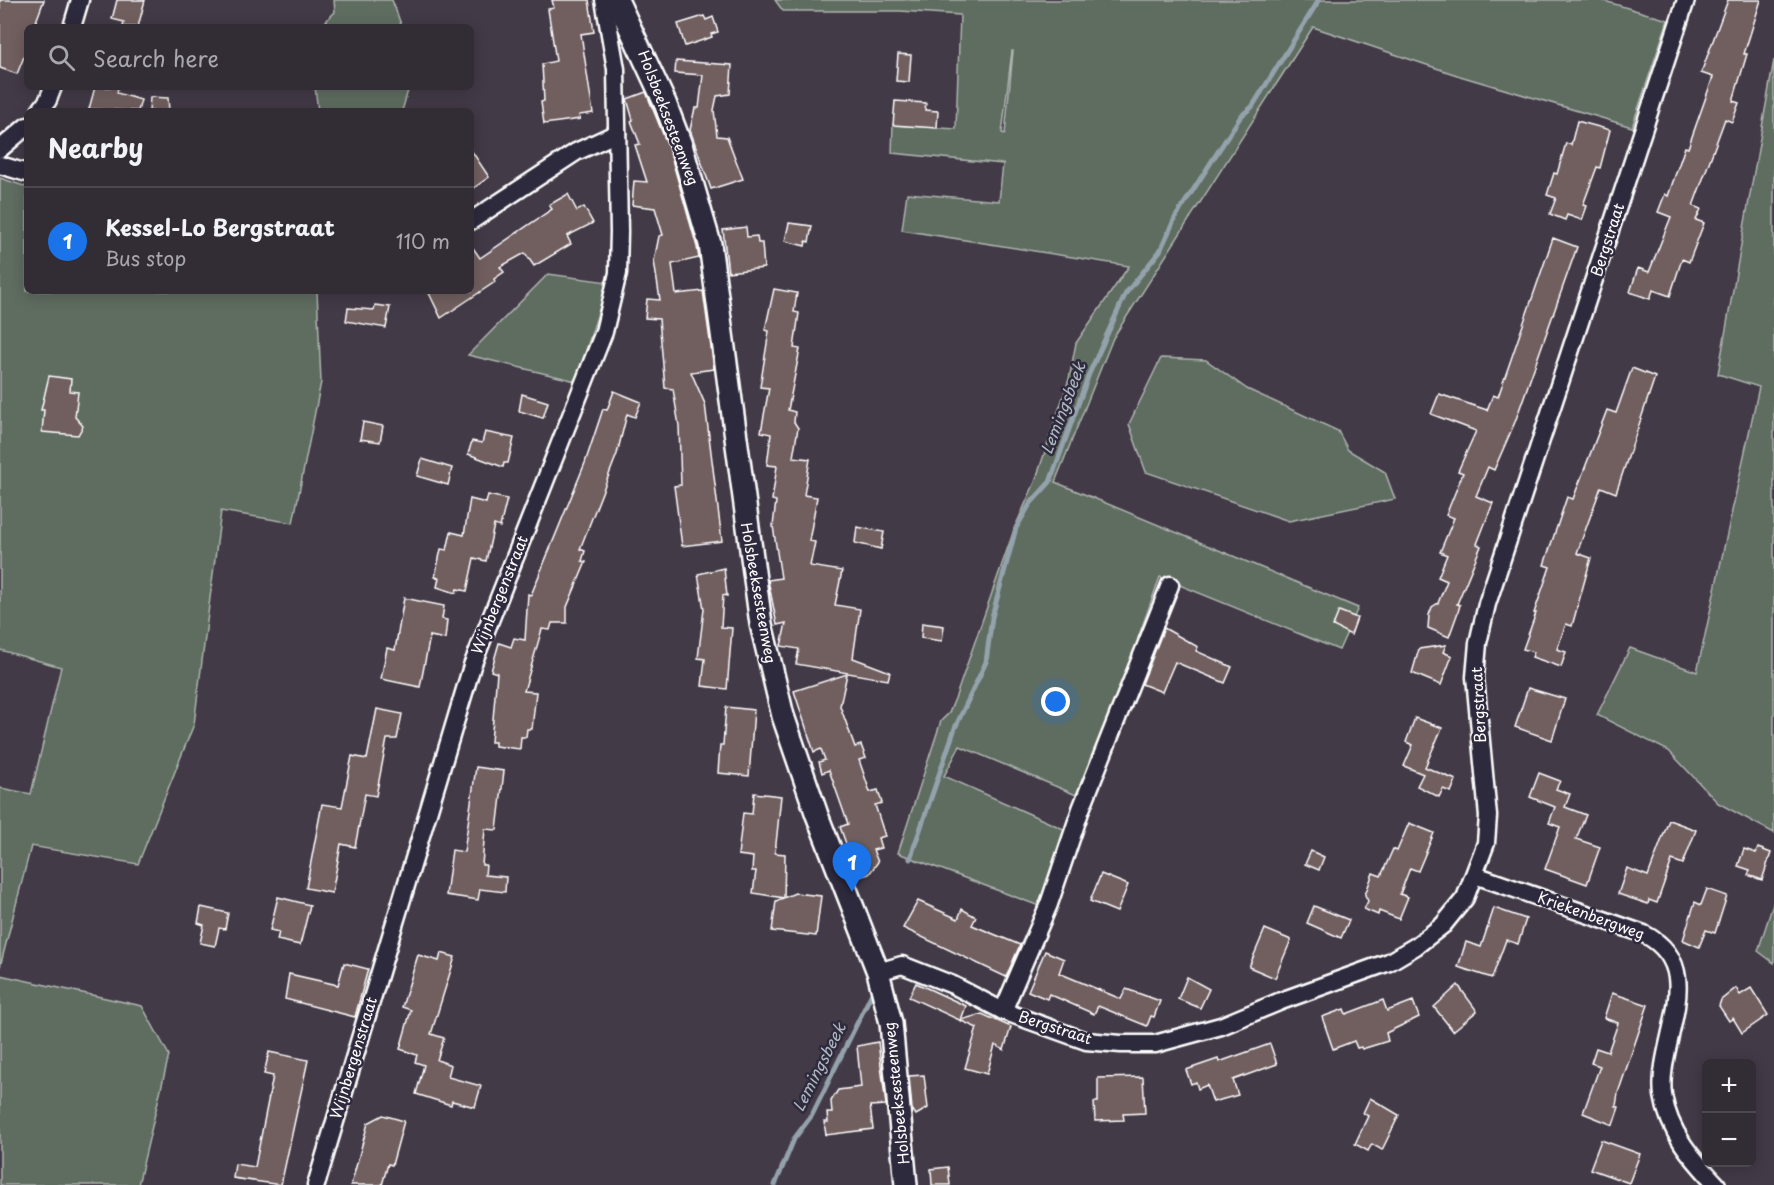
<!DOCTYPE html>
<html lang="en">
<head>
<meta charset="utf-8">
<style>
	:root { --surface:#322c35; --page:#3d3841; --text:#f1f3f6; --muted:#a8a7ad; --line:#4d4850; --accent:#1a73e8 }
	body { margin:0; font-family:"Playpen Sans",sans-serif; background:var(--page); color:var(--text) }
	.controls { position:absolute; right:18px; bottom:18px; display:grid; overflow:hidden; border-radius:9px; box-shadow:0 3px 15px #0003 }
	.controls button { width:54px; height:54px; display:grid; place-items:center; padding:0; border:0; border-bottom:2px solid var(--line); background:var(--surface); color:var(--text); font:30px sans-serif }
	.you { position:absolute; left:1056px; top:702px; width:21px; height:21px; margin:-15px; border:4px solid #fff; border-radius:50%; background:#1a73e8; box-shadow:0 0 0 9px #1a73e833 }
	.badge { display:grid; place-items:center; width:39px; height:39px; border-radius:50%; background:var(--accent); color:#fff; font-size:20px; font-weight:700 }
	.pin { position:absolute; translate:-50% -50px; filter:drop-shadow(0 2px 3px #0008) }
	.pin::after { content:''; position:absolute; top:32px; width:21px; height:18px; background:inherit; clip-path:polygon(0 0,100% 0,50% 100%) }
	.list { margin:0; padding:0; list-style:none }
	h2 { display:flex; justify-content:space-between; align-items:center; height:78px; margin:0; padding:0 24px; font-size:26px }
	h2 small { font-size:20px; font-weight:400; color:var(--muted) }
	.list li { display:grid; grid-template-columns:39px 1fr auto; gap:18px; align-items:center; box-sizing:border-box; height:108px; padding:0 24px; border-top:2px solid var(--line) }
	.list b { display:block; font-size:22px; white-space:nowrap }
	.list p { margin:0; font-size:20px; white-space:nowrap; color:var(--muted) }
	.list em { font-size:20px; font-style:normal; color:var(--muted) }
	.icon { flex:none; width:33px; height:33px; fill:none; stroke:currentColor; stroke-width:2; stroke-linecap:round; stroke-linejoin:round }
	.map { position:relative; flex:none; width:1774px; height:1185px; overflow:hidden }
	.search { position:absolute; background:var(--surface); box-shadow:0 3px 15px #0003; left:24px; top:24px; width:450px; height:66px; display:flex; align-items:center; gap:15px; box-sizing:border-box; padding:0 21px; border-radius:9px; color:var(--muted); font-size:22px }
	.panel { position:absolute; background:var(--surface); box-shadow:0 3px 15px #0003; left:24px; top:108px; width:450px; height:186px; border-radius:9px }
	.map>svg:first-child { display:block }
	.green { fill:#5e6c61; stroke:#aeb6b0; stroke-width:1.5; fill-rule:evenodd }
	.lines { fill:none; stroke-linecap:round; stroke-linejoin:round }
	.stream { stroke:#94a2ac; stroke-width:5 }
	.building { fill:#715e5e; stroke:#fff; stroke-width:1.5 }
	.minor-casing { stroke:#fff; stroke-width:21 }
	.tertiary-casing { stroke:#fff; stroke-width:26 }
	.minor { stroke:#2f2a3d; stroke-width:16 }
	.tertiary { stroke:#2f2a3d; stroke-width:21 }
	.labels { text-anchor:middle; stroke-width:5; stroke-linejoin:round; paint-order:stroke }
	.street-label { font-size:15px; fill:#fff; stroke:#2f2a3d }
	.water-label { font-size:16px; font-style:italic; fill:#aeb9c1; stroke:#2f2a3d }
</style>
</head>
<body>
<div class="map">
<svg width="1774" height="1185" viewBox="0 0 1774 1185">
	<rect width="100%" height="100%" fill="#433a47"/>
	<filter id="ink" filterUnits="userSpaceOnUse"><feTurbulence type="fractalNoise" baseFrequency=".0167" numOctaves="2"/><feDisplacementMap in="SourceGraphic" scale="12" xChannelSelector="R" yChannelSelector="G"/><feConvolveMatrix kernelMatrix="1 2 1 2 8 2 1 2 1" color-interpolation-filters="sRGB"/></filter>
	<g filter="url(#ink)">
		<g class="green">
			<polygon points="334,0 392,0 402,27 320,27 335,12"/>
			<path d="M 775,0 L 1601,0 L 1668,20 L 1632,127 L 1460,76 L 1313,27 L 1113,338 L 1055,482 L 1358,608 L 1339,650 L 1160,577 L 1138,638 L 1143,641 L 1081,797 L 960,746 L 944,776 L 1068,831 L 1042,907 L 898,853 L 941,721 L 949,713 L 956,696 L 1015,527 L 1035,482 L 1069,379 L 1076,343 L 1129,266 L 902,230 L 907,193 L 999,201 L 1003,164 L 892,153 L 893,125 L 956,129 L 960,15 L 900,11 L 783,11 ZM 1012,51 L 1013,51 L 1005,134 L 1002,133 Z"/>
			<polygon points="1774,60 1774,833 1718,803 1669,751 1597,715 1630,648 1697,672 1759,387 1718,374"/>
			<polygon points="315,87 409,87 402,111 318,111"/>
			<polygon points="0,178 27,187 27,291 317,291 321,382 293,523 221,511 194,724 138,864 31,846 0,967 0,788 31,794 61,667 0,650"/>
			<polygon points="548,274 608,282 576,381 468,355"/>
			<polygon points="1161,358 1206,360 1247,389 1338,431 1348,450 1385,472 1395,499 1289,521 1146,472 1129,424"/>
			<polygon points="1774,901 1774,963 1758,951"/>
			<polygon points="0,975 142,1006 169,1055 138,1185 0,1185"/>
		</g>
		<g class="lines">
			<g class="stream">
				<polyline points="910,859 955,728 986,662 992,617 1016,528 1030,504 1050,482 1089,374 1126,293 1160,251 1175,218 1241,116 1252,107 1319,0"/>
				<polyline points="775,1185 794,1139 812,1115 872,993"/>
			</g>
		</g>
		<g class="building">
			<polygon points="0,0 44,0 34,27 27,27 27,49 17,74 0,68"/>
			<polygon points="117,0 145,0 138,27 123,27 124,22 112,19"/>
			<polygon points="552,0 589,0 594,32 581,34 593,113 579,115 580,119 544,124 541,102 544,101 542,64 556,61 548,9 554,8"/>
			<polygon points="1728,0 1761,0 1744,54 1747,54 1733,101 1739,103 1732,122 1725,119 1693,206 1701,209 1696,220 1704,223 1689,262 1682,259 1670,296 1653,290 1650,299 1630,292 1638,268 1649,272 1671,217 1658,212 1665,194 1668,196 1685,147 1688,148 1713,77 1701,73"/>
			<polygon points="704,16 706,20 713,17 718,32 711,34 712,37 685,46 678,24"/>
			<polygon points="898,54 911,55 909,82 896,81"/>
			<polygon points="676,61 732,65 730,94 717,96 714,110 717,136 727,137 743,179 711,189 690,130 695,108 699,108 703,75 675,73"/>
			<polygon points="95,87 118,87 117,93 141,100 138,111 89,109"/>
			<polygon points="646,92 669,149 697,247 699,258 672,264 676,294 703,291 714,369 691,372 705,404 722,541 682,546 674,486 681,485 679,426 673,389 665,388 659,319 645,318 647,299 660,300 654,261 659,236 663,235 655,208 632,205 634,181 647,182 635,145 640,144 631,121 633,120 627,99"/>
			<polygon points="150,97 168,98 169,111 149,111"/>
			<polygon points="895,101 926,103 925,110 938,111 937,128 893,125"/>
			<polygon points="1577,121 1610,130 1600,168 1597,167 1583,205 1587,206 1582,220 1567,215 1565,220 1550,214 1556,198 1547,195 1554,173 1557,174 1566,143 1571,145"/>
			<polygon points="471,150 489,177 471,190"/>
			<polygon points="568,194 577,211 584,207 593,223 567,236 571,244 534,266 525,253 500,267 504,272 494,279 495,282 441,318 428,291 471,291 471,245 480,258 552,209 549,205"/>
			<polygon points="789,223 812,226 809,242 806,241 805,246 785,241"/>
			<polygon points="746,227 747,237 757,236 758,243 762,243 764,268 728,272 723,230"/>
			<polygon points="1553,238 1577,247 1515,422 1494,470 1488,467 1476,496 1493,503 1477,544 1481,546 1457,604 1460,605 1458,612 1449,637 1428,628 1429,615 1432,607 1438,603 1447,581 1438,577 1447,555 1440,552 1454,518 1446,515 1463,473 1458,471 1476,431 1431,414 1439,394 1487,410 1493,395 1498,397"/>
			<polygon points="774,289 797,293 794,312 799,313 794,348 800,349 788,410 795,412 794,422 798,428 793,457 810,459 804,495 817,497 809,541 815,542 810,566 842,571 835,605 860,609 853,658 890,672 888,680 796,664 799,649 781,646 786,623 777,625 768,580 781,578 773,526 776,501 772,500 777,466 767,465 771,434 761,432 769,388 760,387 769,331 765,330"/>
			<polygon points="375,305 390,307 386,328 346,321 348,308 374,310"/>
			<polygon points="1632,368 1655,377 1616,493 1601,487 1577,553 1591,558 1572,626 1566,624 1557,649 1566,652 1561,667 1532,657 1534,652 1523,649 1536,613 1534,613 1550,567 1544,565 1567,497 1573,499 1607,410 1616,413"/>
			<polygon points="49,376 71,379 70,391 78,392 75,417 83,426 78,435 42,432 44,410 41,410"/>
			<polygon points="614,391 641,402 635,417 627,414 617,454 580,549 585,551 582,561 586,562 567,607 567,623 552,623 550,630 542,629 524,691 536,692 532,729 527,729 526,737 521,737 520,749 495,746 495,742 491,742 497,673 491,671 499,643 511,647 514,638 525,640 528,594 531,595 585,463 603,409 607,410"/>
			<polygon points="522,394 548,402 543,418 519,411"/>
			<polygon points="363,422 383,426 380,442 360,439"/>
			<polygon points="485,432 514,438 508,463 504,463 503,467 468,454 472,441 482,443"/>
			<polygon points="422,459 452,468 448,485 417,476"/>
			<polygon points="488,495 507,499 500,527 494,525 486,561 474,558 467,591 457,589 456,593 437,587 439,578 435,577 441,549 447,550 451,532 464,535 470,499 486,503"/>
			<polygon points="857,527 884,532 881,549 855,543"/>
			<polygon points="724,568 727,596 723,595 721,627 732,628 727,689 702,686 705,659 698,658 704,609 698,574"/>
			<polygon points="404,598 444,606 442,619 447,620 445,639 430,636 420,687 381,679 387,648 395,650"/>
			<polygon points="1339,611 1357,618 1351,635 1333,626"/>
			<polygon points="922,623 944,626 942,641 921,638"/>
			<polygon points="1164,628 1198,647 1196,651 1232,667 1225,683 1175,662 1162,692 1142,684"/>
			<polygon points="1446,645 1443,652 1452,656 1441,685 1412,673 1419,649"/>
			<polygon points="847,674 840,706 855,747 861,745 866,758 859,760 870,792 878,790 882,803 875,805 885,836 878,838 881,848 873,850 878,862 869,874 858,877 840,827 848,824 829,770 822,773 819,762 825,760 821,749 814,752 794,691"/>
			<polygon points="1528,688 1565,699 1552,740 1515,727"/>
			<polygon points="726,707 754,710 749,776 718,773 720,745 723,745"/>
			<polygon points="377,709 402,714 397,739 387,739 376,796 365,794 355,847 341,844 332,893 306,888 322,804 342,807 352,756 367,759"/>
			<polygon points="1415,718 1442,728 1425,767 1456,780 1451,792 1443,789 1439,797 1417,786 1423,774 1404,766 1413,745 1406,742"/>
			<polygon points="476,767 504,771 497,830 485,829 482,865 486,865 485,875 506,877 505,892 480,889 478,900 446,895 452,850 464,852"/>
			<polygon points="1539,773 1560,781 1556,789 1570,794 1565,807 1586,815 1576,839 1600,847 1587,884 1545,869 1560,827 1549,823 1555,807 1530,797"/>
			<polygon points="754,793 781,796 775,853 785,854 784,898 753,893 756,871 752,871 753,857 738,855 743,813 752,814"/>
			<polygon points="1669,820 1696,830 1683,864 1672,860 1657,903 1649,900 1648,904 1618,894 1627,868 1648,876"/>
			<polygon points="1409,823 1434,833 1418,871 1410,868 1400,894 1408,897 1399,919 1379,911 1378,915 1364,909 1368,901 1365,895 1373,873 1381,876 1393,849 1397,851"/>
			<polygon points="1758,848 1771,853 1762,880 1748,875 1750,870 1738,866 1744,849 1756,853"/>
			<polygon points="1311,851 1324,857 1319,870 1305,864"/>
			<polygon points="1101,874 1128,885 1117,912 1090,901"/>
			<polygon points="1707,889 1727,896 1715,933 1706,930 1699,947 1683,940 1695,902 1701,905"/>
			<polygon points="795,893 821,896 816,936 772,931 776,901"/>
			<polygon points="278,897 310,905 300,945 277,940 279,932 270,930"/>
			<polygon points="918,901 958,919 962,909 976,917 972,925 1020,945 1006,977 903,928"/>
			<polygon points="1314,906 1349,920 1341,938 1307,923"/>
			<polygon points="201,907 228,913 225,929 219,928 215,946 200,943 204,925 198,923"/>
			<polygon points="1494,908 1526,919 1518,944 1506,940 1492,978 1458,967 1466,942 1481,947"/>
			<polygon points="1265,929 1291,940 1275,978 1249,967"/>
			<polygon points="1045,951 1064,959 1059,973 1121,999 1126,989 1160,1001 1154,1017 1151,1016 1147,1026 1098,1006 1094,1014 1049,994 1047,999 1028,991"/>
			<polygon points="441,953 455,957 431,1034 444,1038 437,1060 451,1065 448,1077 481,1086 475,1107 452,1101 451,1105 416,1094 424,1065 415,1062 417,1055 400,1049 411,1010 402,1007 418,955 439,961"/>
			<polygon points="344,963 368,969 355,1017 285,999 289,974 338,985"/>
			<polygon points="1187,977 1209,989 1200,1008 1178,999"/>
			<polygon points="916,983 966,1006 961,1020 982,1014 1011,1027 1004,1050 995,1045 987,1074 965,1068 977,1028 909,997"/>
			<polygon points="1458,985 1477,1011 1453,1031 1434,1007"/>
			<polygon points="1736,988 1740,995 1751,988 1768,1015 1742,1033 1733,1018 1729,1021 1719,1006 1721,1000"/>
			<polygon points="1612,993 1648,1005 1618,1093 1616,1106 1619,1107 1613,1125 1583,1113 1600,1066 1591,1063 1596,1048 1608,1052 1618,1023 1604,1018"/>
			<polygon points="1383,1000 1387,1011 1413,1001 1419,1017 1386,1033 1388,1041 1362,1049 1361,1047 1357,1048 1354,1041 1333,1049 1322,1017 1344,1009 1346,1014"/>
			<polygon points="878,1042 886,1105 870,1106 873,1129 826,1135 824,1122 828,1122 827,1113 832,1113 831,1101 838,1090 861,1087 857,1046"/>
			<polygon points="1270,1044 1277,1064 1233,1080 1238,1095 1213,1102 1207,1085 1198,1089 1196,1082 1191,1084 1186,1070 1218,1059 1219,1062"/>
			<polygon points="269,1052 308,1060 281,1185 233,1178 235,1164 255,1167 273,1076 264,1074"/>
			<polygon points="924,1075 928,1108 916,1115 912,1109 909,1076"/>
			<polygon points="1143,1077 1145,1113 1123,1114 1124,1120 1095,1121 1094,1102 1098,1102 1098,1078"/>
			<polygon points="1370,1098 1399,1115 1382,1150 1372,1144 1368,1151 1355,1144 1368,1116 1363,1113"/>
			<polygon points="383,1115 404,1121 392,1165 388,1164 382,1185 351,1185 368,1123"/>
			<polygon points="1601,1140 1640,1154 1629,1183 1590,1169"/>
			<polygon points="948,1167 950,1185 932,1185 931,1169"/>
		</g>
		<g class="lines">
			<g class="minor-casing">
				<g id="minor">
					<polyline points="72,27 80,0"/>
					<polyline points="40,111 48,100 53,87"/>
					<polyline points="0,149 27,126"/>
					<polyline points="0,165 27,173"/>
					<polyline points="471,221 576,152 617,133"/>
					<path d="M 1475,875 L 1644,934 C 1711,968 1656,1041 1663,1095 C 1669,1133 1692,1158 1717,1185"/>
					<polyline points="878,972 902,965 953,985 1003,1011 1086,1041 1121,1044 1155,1044 1221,1026 1281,1001 1389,962 1416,946 1443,925 1465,898 1486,843 1488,816 1475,677 1478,643 1487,604 1686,0"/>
					<polyline points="1003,1011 1049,904 1081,809 1170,585"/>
					<polyline points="316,1185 472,666 604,332 618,273 619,232 616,69 604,0"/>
				</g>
			</g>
			<g class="tertiary-casing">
				<polyline id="tertiary" points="617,0 665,103 681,145 710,244 761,624 783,716 817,815 878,972 891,1023 906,1185"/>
			</g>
			<use href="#minor" class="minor"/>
			<use href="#tertiary" class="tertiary"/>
		</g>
	</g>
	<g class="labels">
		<g class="street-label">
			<text transform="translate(668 118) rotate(69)" y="5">Holsbeeksesteenweg</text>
			<text transform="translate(1608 240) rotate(-72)" y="5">Bergstraat</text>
			<text transform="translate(758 593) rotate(80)" y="5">Holsbeeksesteenweg</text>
			<text transform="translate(500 595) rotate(-68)" y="5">Wijnbergenstraat</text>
			<text transform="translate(1479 705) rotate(-93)" y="5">Bergstraat</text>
			<text transform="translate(1591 916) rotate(20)" y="5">Kriekenbergweg</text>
			<text transform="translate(1055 1028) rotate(18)" y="5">Bergstraat</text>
			<text transform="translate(354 1058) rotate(-73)" y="5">Wijnbergenstraat</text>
			<text transform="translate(897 1093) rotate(-96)" y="5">Holsbeeksesteenweg</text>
		</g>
		<g class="water-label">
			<text transform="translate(1063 408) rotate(-69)" y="6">Lemingsbeek</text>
			<text transform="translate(819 1067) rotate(-63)" y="6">Lemingsbeek</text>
		</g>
	</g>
</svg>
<div class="controls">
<button>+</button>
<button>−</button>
</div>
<div class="you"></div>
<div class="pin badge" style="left:852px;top:892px">1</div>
<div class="search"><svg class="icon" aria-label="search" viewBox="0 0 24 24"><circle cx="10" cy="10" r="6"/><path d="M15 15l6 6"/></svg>Search here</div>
<section class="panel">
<h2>Nearby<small></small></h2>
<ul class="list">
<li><span class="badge">1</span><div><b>Kessel-Lo Bergstraat</b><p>Bus stop</p></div><em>110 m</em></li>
</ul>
</section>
</div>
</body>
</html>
